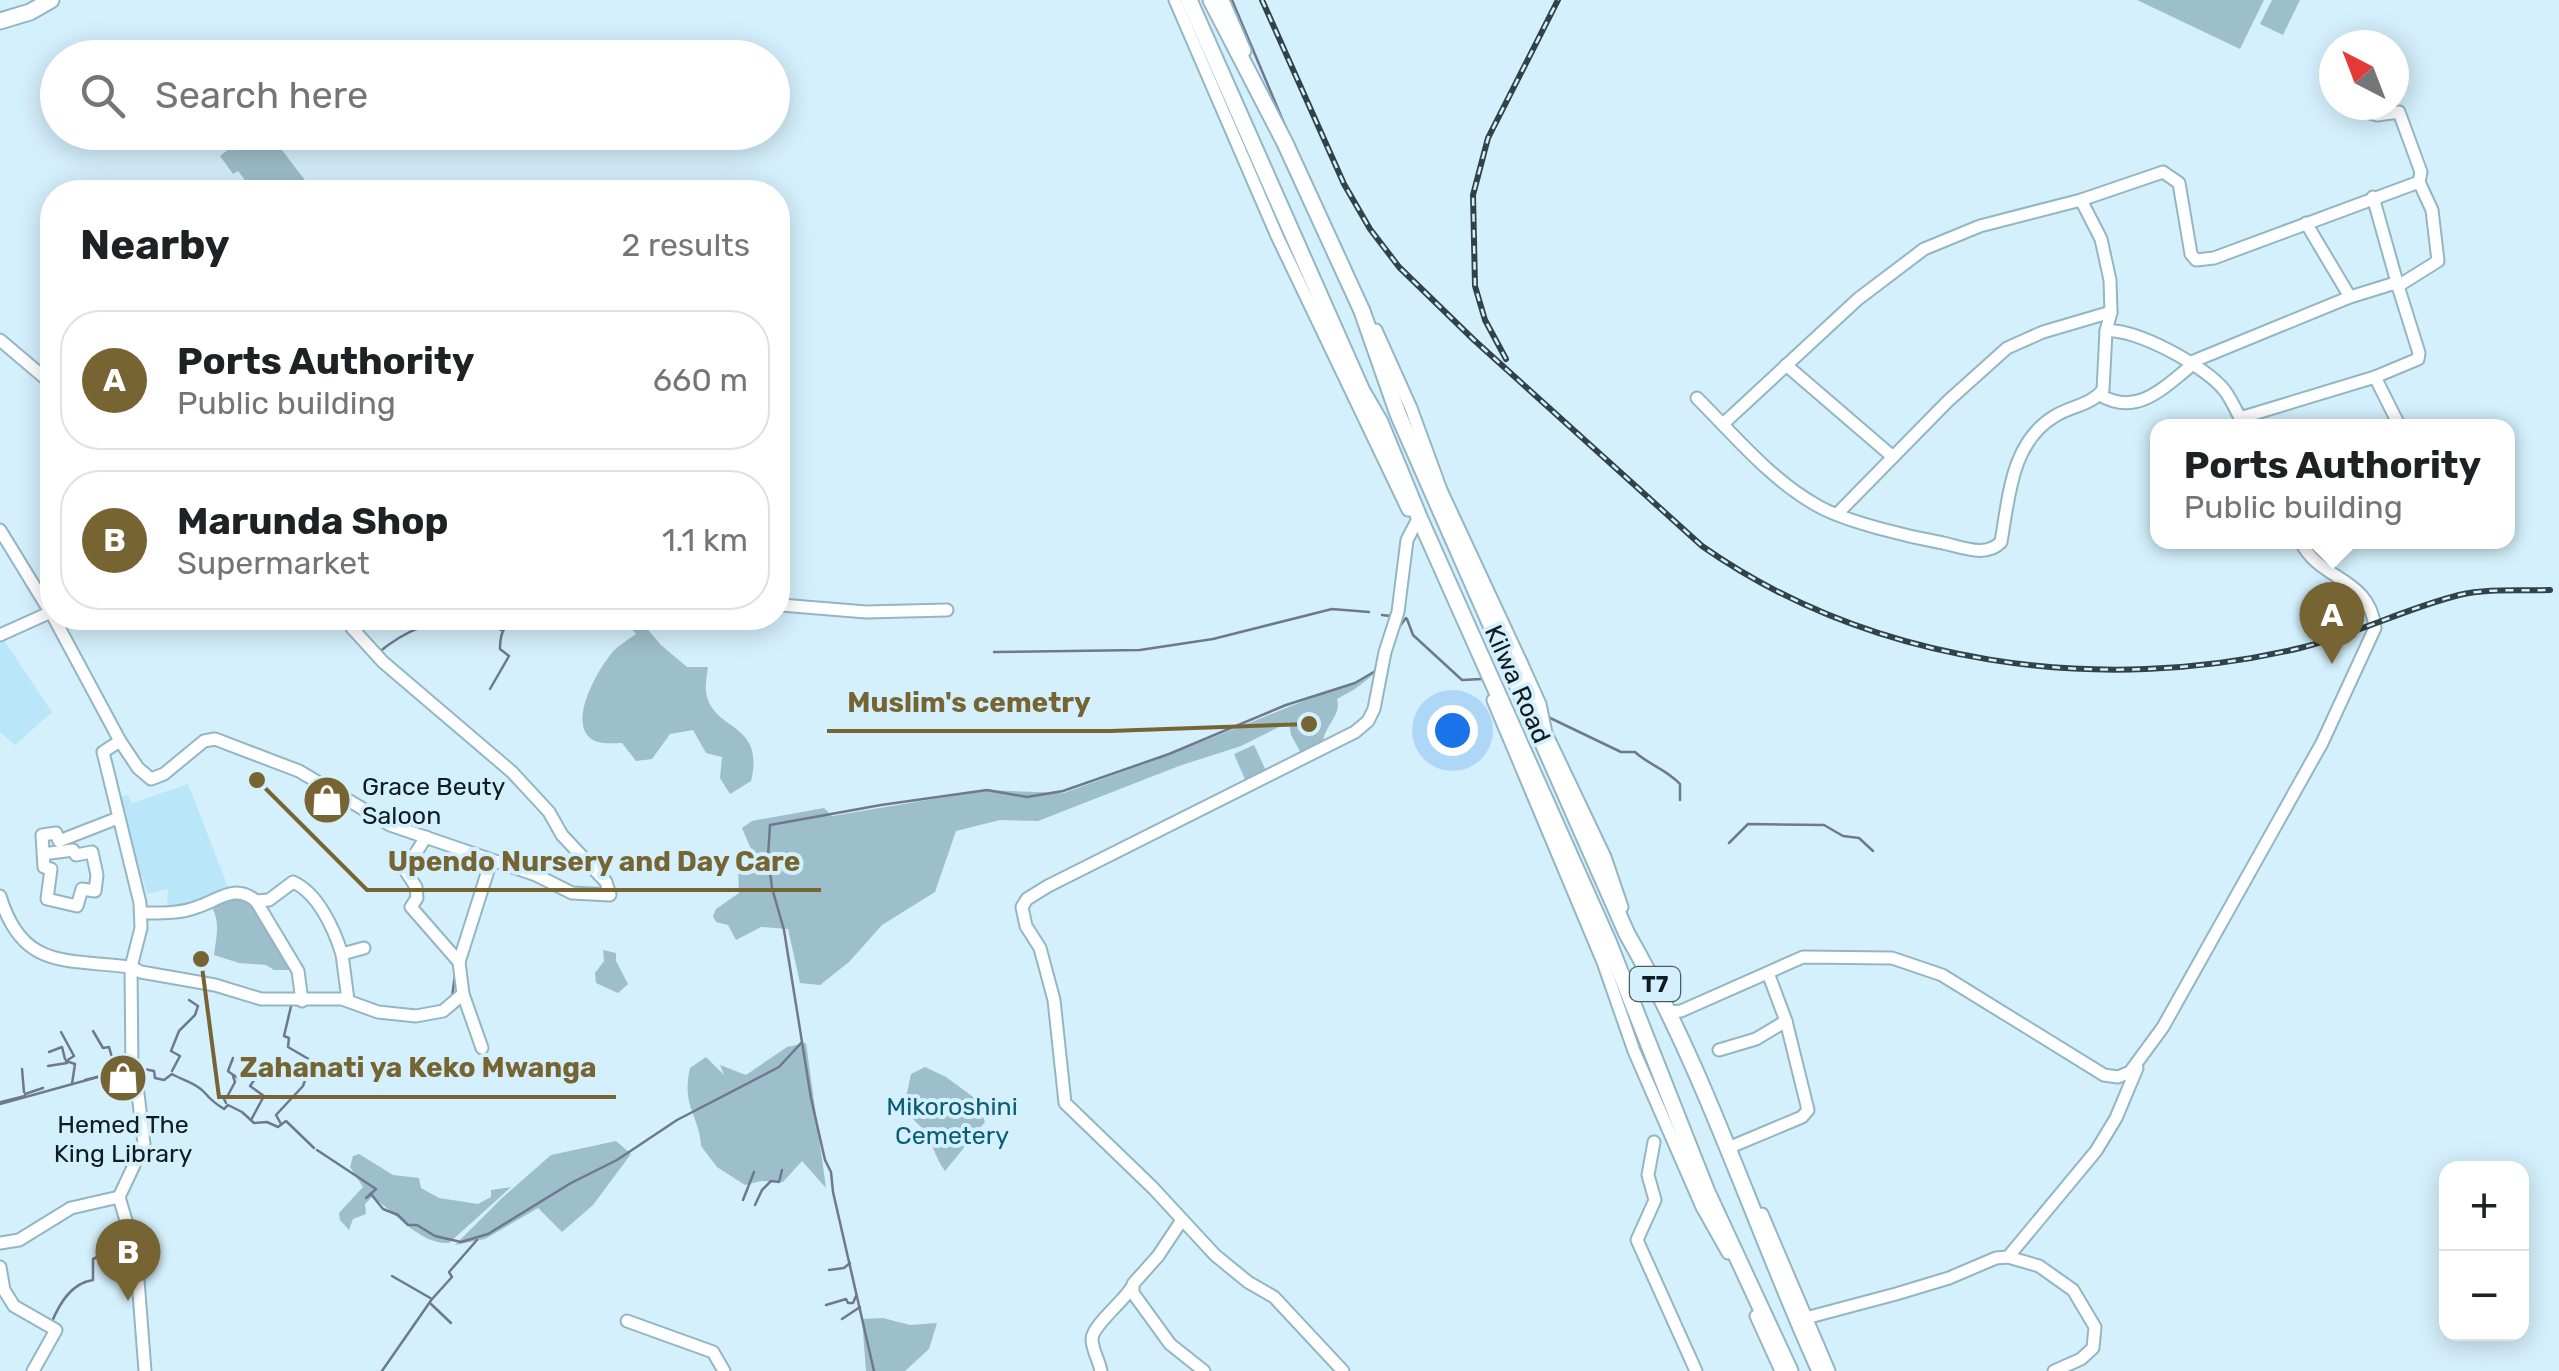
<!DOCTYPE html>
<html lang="en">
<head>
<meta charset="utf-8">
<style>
	:root { --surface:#fff; --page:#f2f2f2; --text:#202124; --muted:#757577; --line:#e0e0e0; --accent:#776433 }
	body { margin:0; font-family:Rubik,sans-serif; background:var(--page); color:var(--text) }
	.controls { position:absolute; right:30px; bottom:30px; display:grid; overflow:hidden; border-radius:20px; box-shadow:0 5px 25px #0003 }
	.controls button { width:90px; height:90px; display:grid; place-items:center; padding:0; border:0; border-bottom:2px solid var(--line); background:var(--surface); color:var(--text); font:50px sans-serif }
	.compass { position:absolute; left:2319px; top:30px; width:90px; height:90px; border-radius:50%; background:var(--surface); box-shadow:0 5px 25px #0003; rotate:318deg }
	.you { position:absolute; left:1452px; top:730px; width:35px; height:35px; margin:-25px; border:8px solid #fff; border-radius:50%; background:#1a73e8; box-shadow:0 0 0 15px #1a73e833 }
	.badge { display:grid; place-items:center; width:65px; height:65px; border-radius:50%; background:var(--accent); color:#fff; font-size:32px; font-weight:700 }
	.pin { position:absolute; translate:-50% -82px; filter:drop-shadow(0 2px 5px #0008) }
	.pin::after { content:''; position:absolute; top:52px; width:35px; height:30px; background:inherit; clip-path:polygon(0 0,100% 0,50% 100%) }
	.popup { position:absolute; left:2150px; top:419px; width:365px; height:130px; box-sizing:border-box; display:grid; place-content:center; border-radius:20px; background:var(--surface); filter:drop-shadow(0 2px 8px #0005); font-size:32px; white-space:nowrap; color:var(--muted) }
	.popup b { font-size:38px; color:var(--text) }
	.popup::after { content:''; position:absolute; left:50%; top:100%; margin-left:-20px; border:20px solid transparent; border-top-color:var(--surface) }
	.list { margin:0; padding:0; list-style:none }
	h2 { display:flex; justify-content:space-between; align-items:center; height:130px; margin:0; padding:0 40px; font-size:42px }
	h2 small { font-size:32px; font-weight:400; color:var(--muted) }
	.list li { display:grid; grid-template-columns:65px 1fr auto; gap:30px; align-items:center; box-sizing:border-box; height:140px; margin:0 20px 20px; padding:0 20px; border:2px solid var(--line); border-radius:40px }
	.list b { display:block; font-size:38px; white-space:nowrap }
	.list p { margin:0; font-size:32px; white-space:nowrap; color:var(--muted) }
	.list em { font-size:32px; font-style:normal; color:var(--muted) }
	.icon { flex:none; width:55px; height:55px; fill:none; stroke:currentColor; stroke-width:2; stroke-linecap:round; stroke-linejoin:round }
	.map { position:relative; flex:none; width:2559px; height:1371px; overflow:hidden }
	.search { position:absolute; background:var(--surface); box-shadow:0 5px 25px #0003; left:40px; top:40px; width:750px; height:110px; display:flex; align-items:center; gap:25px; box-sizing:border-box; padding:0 35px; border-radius:55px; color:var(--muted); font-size:38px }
	.panel { position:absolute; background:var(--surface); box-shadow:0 5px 25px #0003; left:40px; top:180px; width:750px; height:450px; border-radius:40px }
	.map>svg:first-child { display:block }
	.built { fill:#b9e6f8 }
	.green { fill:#9dbecb }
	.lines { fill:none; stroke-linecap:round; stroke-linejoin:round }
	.stream { stroke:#707791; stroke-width:2.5 }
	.minor-casing { stroke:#93b6c3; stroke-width:15 }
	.highway-casing { stroke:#93b6c3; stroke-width:19 }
	.minor { stroke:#fff; stroke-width:11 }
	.highway { stroke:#fff; stroke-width:15 }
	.rail-casing { stroke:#324248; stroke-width:6 }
	.rail { stroke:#d4f0fc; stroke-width:2.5; stroke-dasharray:8; stroke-linecap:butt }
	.labels { text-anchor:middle; stroke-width:8; stroke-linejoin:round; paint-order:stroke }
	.shield { fill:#d4f0fc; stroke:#4a5c63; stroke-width:2.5 }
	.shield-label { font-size:22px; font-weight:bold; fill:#0f1c21 }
	.street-label { font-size:25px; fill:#0f1c21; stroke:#d4f0fc }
	.poi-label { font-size:25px; fill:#0f1c21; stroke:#d4f0fc; text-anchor:start }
	.park-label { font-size:25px; fill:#0a5d75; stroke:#d4f0fc }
	.leader { fill:none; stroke:#776433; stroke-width:4 }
	.callout-dot { fill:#776433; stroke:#d4f0fc; stroke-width:4 }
	.callout-label { font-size:28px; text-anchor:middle; font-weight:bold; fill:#776433; stroke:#d4f0fc; stroke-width:8; stroke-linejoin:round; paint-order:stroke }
</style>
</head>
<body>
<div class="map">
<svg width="2559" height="1371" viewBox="0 0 2559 1371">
	<rect width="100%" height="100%" fill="#d4f0fc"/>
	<g class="built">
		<polygon points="3,639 52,712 15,745 0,732 0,641"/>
		<polygon points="188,784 230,892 167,911 168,889 147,894 142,876 133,878 114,799 128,795 132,803"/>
	</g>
	<g class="green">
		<polygon points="2137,0 2264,0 2240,49"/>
		<polygon points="2272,0 2300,0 2283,35 2260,24"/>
		<polygon points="254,132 269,133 314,192 254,192 238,171 233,174 220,156 230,148 232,151"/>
		<path d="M 622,618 L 638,618 L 661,645 L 687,667 L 708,667 C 707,674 705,684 706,692 C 712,732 766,721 751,781 L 730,794 L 720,778 L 722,757 L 706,753 L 693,730 L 670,734 L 652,759 L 636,761 L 622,743 C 615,743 605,744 598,742 C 563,731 596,672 611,654 C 617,646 628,640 636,634 Z"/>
		<path d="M 1383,667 L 1355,689 L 1337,699 C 1342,714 1326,725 1323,740 L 1301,753 L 1291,735 L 1289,722 L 1241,746 L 1179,766 L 1038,821 L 1000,820 L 956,831 L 935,892 L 882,925 L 849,962 L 820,985 L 800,983 L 788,929 L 761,927 L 736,940 L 728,925 L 716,922 L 713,916 L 716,909 L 739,893 L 738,868 L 751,849 L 742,828 L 752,821 L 824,808 L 832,816 L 987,790 L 1064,793 L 1169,755 L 1321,694 L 1355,684 Z"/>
		<polygon points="1254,745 1267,773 1247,784 1234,754"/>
		<path d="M 245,896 L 301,970 L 274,970 L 266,965 L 239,963 L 214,955 C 216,938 221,922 211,906 L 218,899 Z"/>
		<polygon points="603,950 616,953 616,961 628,984 618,993 596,983 595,973 604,961"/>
		<path d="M 806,1043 L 826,1188 L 802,1161 L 783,1182 L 761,1181 L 745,1185 L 717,1167 L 701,1146 C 700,1116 681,1108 690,1068 L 706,1057 L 724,1075 L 720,1065 L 746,1075 L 787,1047 Z"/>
		<path d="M 925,1067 L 946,1077 L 976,1099 L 985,1122 L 945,1171 C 935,1158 932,1141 926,1133 C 919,1123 910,1119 904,1107 L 911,1074 Z"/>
		<polygon points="616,1141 631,1154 593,1205 562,1232 538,1208 485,1239 455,1245 502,1198 551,1155"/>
		<path d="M 359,1154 L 393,1175 L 419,1178 L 421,1188 L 439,1198 L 478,1204 L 491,1197 L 491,1190 L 511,1187 L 449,1243 C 418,1244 396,1212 372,1197 L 365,1204 L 366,1214 L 353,1219 L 349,1230 L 340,1220 L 339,1213 L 363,1187 L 350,1167 L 353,1156 Z"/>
		<polygon points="883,1318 910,1325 937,1323 929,1349 905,1371 866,1371 862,1319"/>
	</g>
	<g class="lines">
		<g class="stream">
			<polyline points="1232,0 1286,128"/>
			<polyline points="1306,171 1342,250"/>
			<polyline points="1382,615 1390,616"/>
			<polyline points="484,618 501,630"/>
			<polyline points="1407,619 1413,635 1462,680 1482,679"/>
			<polyline points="1400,626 1406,618"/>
			<polyline points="994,652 1140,650 1213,639 1332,609 1369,612"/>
			<path d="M 378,653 C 402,633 438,613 468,628 L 479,618"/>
			<path d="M 490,689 L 509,656 L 500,649 C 500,634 503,629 512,618"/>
			<path d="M 1546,716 L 1621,752 L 1635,752 C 1649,765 1666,769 1680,784 L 1680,800"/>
			<polyline points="1729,843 1748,824 1824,825 1843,836 1859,838 1873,851"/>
			<polyline points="452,997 455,975"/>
			<polyline points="93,1031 103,1048 109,1047 115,1068"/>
			<polyline points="61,1032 74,1056 66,1061 75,1064 72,1084"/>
			<polyline points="49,1052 62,1047 65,1059"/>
			<polyline points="48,1066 67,1063"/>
			<polyline points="22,1069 24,1092"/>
			<polyline points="172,1071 180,1056 171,1051 179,1031 195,1015 198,1006 189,1000"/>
			<polyline points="228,1071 233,1058"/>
			<polyline points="229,1072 238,1078 248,1074 255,1079 250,1086 264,1096 251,1120"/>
			<path d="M 139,1073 L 144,1069 L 154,1071 L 155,1078 L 164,1080 L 172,1074 C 182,1080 196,1083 204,1092 C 210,1099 214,1103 224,1109 L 228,1105 L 242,1112 L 254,1123 L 267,1122 L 278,1127 L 286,1121 L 314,1148"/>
			<polyline points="85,1080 101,1076"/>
			<polyline points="25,1094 43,1088"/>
			<polyline points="1,1102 25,1096"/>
			<polyline points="226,1103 223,1097 227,1097 235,1082 233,1076"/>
			<polyline points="0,1104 127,1069"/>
			<polyline points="281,1124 276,1115 303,1086 312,1061 288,1047 289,1038 284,1036 292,1002"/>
			<polyline points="317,1150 376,1189 366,1198 371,1194 383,1209 398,1215 408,1225 417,1225 435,1236 461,1242 488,1234 571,1183 617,1160 677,1120 779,1067 802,1042"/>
			<polyline points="743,1200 754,1172"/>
			<polyline points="755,1205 762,1190 771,1181 779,1182 782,1170"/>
			<polyline points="829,1270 844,1268 850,1263"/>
			<polyline points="433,1298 452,1277 449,1272 477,1240"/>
			<polyline points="431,1304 451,1323"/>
			<polyline points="826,1305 846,1299 848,1303 853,1303 856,1296"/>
			<polyline points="842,1319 860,1307"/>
			<path d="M 51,1324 C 59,1304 71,1283 93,1280 L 93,1259 L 128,1243"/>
			<polyline points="382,1371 432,1299 392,1276"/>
			<polyline points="874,1371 833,1192 831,1172 825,1160 811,1098 784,930 772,888 768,856 770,825 881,805 987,790 1027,797 1063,791 1169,754 1286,705 1355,683 1377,670"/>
		</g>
		<g class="minor-casing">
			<g id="minor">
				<polyline points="1175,0 1277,236 1408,510"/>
				<polyline points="1223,0 1245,51"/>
				<polyline points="2370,113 2377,115 2399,112 2421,172 2419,182"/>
				<polyline points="2306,223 2350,297"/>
				<polyline points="1376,330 1411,408 1441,490 1521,662 1517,665"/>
				<path d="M 2106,331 C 2136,328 2207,367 2225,391 C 2233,402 2238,415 2245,427"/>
				<polyline points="0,340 52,384"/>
				<polyline points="2189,363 2350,297 2392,284 2398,286 2419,353 2418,359 2375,377 2240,418"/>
				<polyline points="1786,365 1893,457"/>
				<polyline points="2375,377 2400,427"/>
				<path d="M 2100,395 C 2137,417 2163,388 2192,365"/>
				<path d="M 1697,398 C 1735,436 1771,480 1818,506 C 1846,522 1910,537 1943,543 C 1962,547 1986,558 2001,542 C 2009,497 2011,442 2055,416 C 2071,406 2091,405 2103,390 L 2106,331 L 2111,312 L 2110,280 L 2101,239 L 2081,200"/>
				<polyline points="1723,424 1858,299 1924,249 1980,226 2081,200 2163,172 2179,183 2191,254 2196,260 2214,258 2419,182 2432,210 2438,261 2398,286 2373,197"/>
				<polyline points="1838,513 1948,401 2007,348 2043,332 2111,312"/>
				<polyline points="0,530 52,615"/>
				<polyline points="781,605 866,612 947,610"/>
				<polyline points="54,618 120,741 103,752 140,903 141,928 131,967 132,1072 136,1077 144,1144 119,1197 136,1254 145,1371"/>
				<polyline points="0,635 51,612"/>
				<polyline points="1521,662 1540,704 1546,733 1605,857 1622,907"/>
				<polyline points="1493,700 1603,962 1634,1051 1702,1207 1728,1253"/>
				<polyline points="120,741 138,768 151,779 164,774 204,741 215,739 299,771 390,825 536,875 572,893 610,895 606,882 562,835 549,812 512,772 383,662 352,628"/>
				<polyline points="426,837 405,870 416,887 417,898 411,907 459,962"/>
				<polyline points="43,854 73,850 76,855 92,852 97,875 95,891 82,889 77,906 47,899 51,869 44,867 42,835 56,833 59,841 118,818"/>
				<path d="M 0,896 C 22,969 64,959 131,967 L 141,972 L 215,985 L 261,999 L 342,999 L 378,1012 L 416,1016 L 443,1011 L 463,994"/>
				<polyline points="256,901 298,971 302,1001"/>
				<path d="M 141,913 C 159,913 180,914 197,907 C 219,900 235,883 256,901 L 269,900 L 293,882 C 318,893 334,929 342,954 L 364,948"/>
				<polyline points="342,954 348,1000"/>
				<path d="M 1669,1012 L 1681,1011 L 1803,957 L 1892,958 L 1942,975 L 2104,1075 L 2118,1077 L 2130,1072 L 2163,1027 L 2322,743 L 2375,628 C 2370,577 2320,581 2301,542"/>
				<polyline points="482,1048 463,994 459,962 491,861"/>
				<polyline points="1719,1050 1756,1039 1786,1021"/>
				<polyline points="1654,1142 1648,1175 1655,1200 1637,1240 1696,1371"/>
				<polyline points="1728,1148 1802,1117 1808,1110 1786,1021 1768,973"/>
				<polyline points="1762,1214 1829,1371"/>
				<polyline points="1182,1220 1158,1256 1133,1284 1133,1293 1170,1344 1204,1371"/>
				<polyline points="0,1243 19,1240 71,1208 119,1197"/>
				<polyline points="2008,1257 2096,1151 2116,1118 2137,1068"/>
				<polyline points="0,1267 4,1290 14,1306 56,1330 33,1371"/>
				<polyline points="1756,1316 1781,1371"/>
				<polyline points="1802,1319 1896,1294 1949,1278 1996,1258 2008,1257 2039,1266 2073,1290 2095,1327 2093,1348 2081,1359 2054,1371"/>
				<polyline points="627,1321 713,1352 724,1371"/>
				<path d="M 1101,1371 C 1099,1360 1092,1350 1092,1339 C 1092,1326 1124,1301 1132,1287"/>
				<polyline points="1343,1371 1274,1297 1248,1282 1215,1255 1153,1188 1065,1103 1054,1000 1040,948 1026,926 1022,907 1027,899 1048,886 1355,732 1368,721 1374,709 1385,652 1398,612 1407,540 1419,517"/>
			</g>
		</g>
		<g class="highway-casing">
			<g id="highway">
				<polyline points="1189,0 1362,391 1380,422 1419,517 1608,941 1707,1192 1790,1371"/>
				<path d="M 1211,0 L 1285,143 L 1362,311 L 1398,414 L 1627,934 C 1707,1073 1754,1226 1820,1371"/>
				<polyline points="0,21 30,12 51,0"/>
			</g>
		</g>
		<use href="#minor" class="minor"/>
		<use href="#highway" class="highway"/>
		<g class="rail-casing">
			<g id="rail">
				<path d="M 1262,0 L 1344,184 L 1370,229 L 1399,267 L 1474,340 L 1702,546 C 1872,665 2100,696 2300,648 C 2354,635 2404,609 2459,595 C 2488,588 2520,591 2550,590"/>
				<polyline points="1506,359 1485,320 1475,286 1473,195 1488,138 1558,0"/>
			</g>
		</g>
		<use href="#rail" class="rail"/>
	</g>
	<defs>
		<g id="shop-disc" transform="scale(2.5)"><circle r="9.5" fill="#776433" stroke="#d4f0fc"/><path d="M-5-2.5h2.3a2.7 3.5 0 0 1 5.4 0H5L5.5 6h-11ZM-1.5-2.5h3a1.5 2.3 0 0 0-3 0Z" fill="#fff"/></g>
	</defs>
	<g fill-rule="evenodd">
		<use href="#shop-disc" x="327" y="800"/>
		<use href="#shop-disc" x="123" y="1078"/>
	</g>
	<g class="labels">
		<rect class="shield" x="1630" y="967" width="50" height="34" rx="8"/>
		<g class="shield-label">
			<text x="1655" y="992">T7</text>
		</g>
		<g class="street-label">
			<text transform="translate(1518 684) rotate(66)" y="9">Kilwa Road</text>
		</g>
		<g class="poi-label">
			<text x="362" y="795">Grace Beuty<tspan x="362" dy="29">Saloon</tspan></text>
			<text x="123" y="1133" text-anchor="middle">Hemed The<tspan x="123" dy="29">King Library</tspan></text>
		</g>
		<g class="park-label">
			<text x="952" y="1115">Mikoroshini<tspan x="952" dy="29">Cemetery</tspan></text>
		</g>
	</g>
	<path class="leader" d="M1309 724L1110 731H827M257 780L367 890H821M201 959L219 1097H616"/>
	<g class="callout-dot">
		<circle cx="1309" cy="724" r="10"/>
		<circle cx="257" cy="780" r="10"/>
		<circle cx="201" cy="959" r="10"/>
	</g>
	<g class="callout-label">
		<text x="969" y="712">Muslim's cemetry</text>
		<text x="594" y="871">Upendo Nursery and Day Care</text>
		<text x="418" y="1077">Zahanati ya Keko Mwanga</text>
	</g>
</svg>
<div class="controls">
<button>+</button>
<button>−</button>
</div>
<svg class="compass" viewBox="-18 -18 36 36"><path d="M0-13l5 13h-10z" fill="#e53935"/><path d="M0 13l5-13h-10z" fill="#757577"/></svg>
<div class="you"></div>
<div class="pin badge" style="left:2332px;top:664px">A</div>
<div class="popup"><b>Ports Authority</b>Public building</div>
<div class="pin badge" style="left:128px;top:1301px">B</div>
<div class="search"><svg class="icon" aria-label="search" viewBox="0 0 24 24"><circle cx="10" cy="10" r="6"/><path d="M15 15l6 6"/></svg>Search here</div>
<section class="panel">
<h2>Nearby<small>2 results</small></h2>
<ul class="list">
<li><span class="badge">A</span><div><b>Ports Authority</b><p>Public building</p></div><em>660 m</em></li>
<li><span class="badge">B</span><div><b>Marunda Shop</b><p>Supermarket</p></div><em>1.1 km</em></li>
</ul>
</section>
</div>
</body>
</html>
